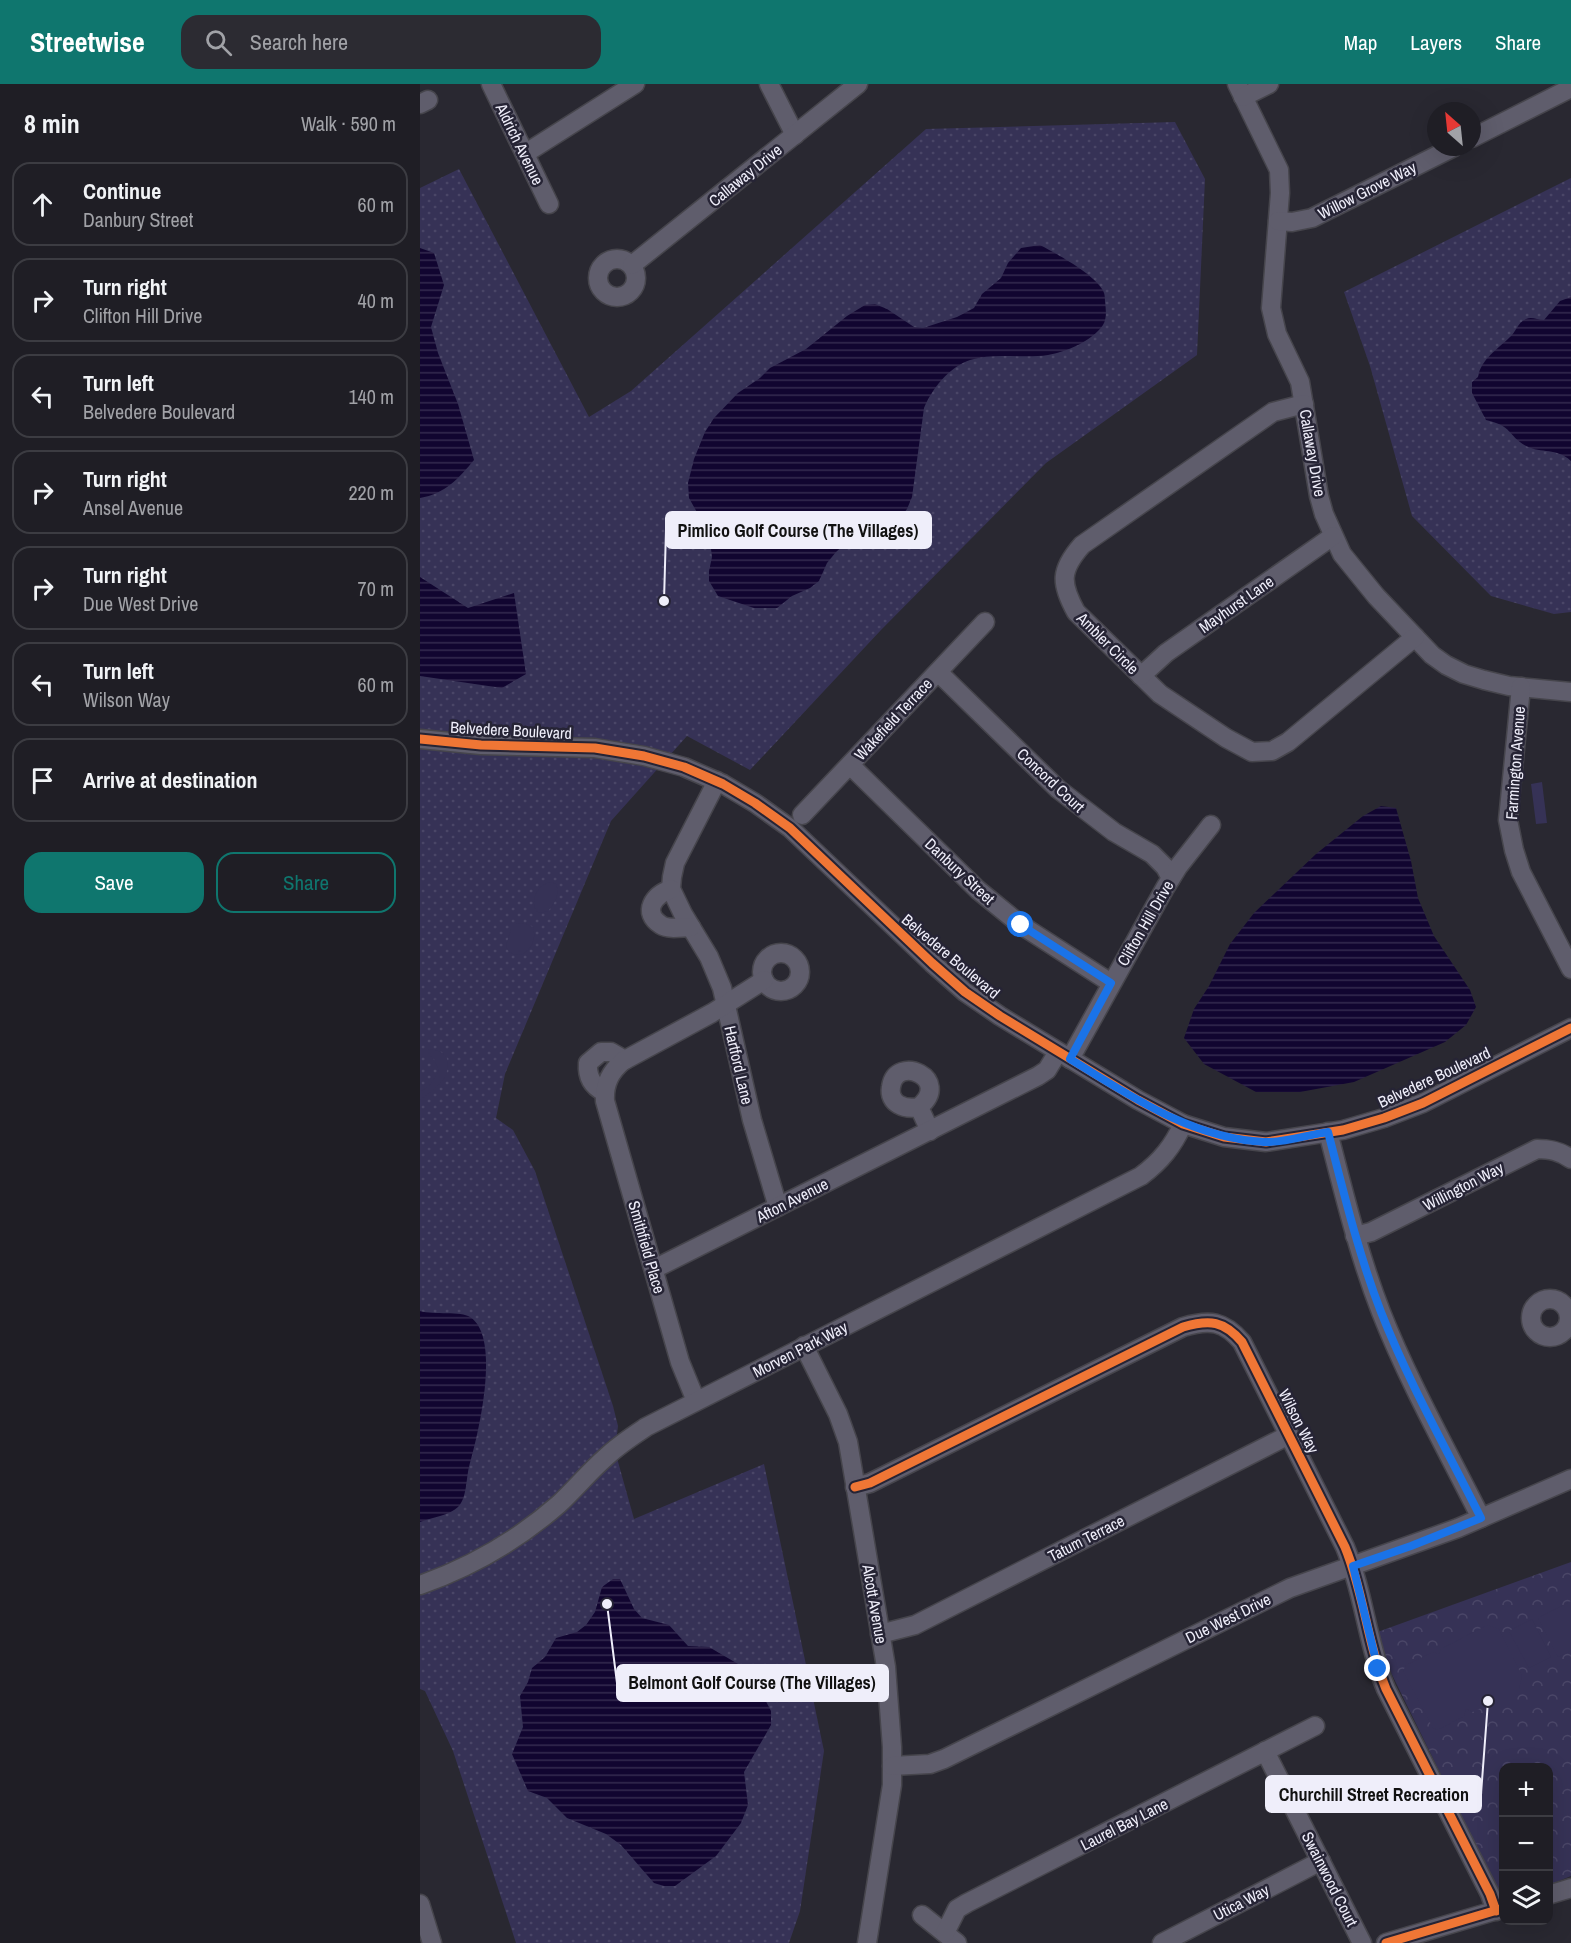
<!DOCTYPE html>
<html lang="en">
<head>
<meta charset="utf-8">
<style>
	:root { --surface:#1f1e25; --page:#2c2b32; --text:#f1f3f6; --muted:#a1a2a7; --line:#3c3c42; --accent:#0f766e }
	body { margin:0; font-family:"Archivo Narrow",sans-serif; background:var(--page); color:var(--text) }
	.controls { position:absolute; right:18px; bottom:18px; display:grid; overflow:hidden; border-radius:12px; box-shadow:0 6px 24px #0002 }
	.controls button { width:54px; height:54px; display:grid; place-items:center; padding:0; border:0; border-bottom:2px solid var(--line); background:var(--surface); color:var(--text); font:30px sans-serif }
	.compass { position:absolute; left:1007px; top:18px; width:54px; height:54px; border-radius:50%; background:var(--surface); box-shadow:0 6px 24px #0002; rotate:333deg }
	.stop { position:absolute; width:18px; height:18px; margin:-14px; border:4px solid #1a73e8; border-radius:50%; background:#fff }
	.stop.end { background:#1a73e8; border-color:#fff; box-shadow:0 2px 6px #0008 }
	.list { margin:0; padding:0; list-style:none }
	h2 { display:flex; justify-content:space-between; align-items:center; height:78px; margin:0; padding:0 24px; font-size:26px }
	h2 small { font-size:20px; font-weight:400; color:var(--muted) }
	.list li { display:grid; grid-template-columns:39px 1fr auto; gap:18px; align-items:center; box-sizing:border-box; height:84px; margin:0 12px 12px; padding:0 12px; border:2px solid var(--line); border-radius:18px }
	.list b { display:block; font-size:22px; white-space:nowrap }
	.list p { margin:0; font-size:20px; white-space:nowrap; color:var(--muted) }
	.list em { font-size:20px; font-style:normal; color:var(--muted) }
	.actions { display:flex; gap:12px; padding:18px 24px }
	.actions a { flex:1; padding:14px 0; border:2px solid var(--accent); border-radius:18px; text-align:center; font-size:21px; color:var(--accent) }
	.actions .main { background:var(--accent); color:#fff }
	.icon { flex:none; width:33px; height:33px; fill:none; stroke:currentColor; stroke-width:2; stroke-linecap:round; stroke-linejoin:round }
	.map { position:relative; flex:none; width:1151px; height:1859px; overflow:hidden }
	header { display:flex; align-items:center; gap:36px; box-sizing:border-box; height:84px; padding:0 30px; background:var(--accent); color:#fff }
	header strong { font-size:28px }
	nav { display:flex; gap:33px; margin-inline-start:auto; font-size:21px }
	.search { width:420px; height:54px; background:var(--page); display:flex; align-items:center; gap:15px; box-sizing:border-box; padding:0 21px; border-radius:18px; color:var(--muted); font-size:22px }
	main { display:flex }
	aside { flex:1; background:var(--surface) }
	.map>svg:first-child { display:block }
	.grass { fill:url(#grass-dots) }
	.park { fill:url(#park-crowns) }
	.pitch { fill:#363256 }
	.water { fill:url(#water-rules) }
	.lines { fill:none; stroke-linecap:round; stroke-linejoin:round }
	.minor-casing { stroke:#46454c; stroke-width:21 }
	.minor { stroke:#5f5d6c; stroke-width:18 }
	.cycleway-casing { stroke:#262435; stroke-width:13 }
	.cycleway { stroke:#f07635; stroke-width:9 }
	.route { stroke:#1a73e8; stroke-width:8 }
	.labels { text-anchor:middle; stroke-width:5; stroke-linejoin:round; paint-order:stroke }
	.street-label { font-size:16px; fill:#efeefa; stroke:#262435 }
	.leader { fill:none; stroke:#efeefa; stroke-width:2 }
	.callout-dot { fill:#efeefa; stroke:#262435; stroke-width:2 }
	.callout { fill:#efeefa; stroke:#efeefa; stroke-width:2 }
	.callout-label { font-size:18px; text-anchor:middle; font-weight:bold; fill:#111 }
</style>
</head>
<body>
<header>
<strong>Streetwise</strong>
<div class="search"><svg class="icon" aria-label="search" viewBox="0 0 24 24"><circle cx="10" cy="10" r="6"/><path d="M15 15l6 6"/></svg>Search here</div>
<nav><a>Map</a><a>Layers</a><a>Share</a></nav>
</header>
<main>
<aside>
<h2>8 min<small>Walk · 590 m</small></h2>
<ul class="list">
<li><svg class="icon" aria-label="ahead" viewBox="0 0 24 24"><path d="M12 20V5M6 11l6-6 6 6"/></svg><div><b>Continue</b><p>Danbury Street</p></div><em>60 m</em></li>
<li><svg class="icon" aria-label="right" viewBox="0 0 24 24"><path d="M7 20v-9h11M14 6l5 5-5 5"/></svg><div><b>Turn right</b><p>Clifton Hill Drive</p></div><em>40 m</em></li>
<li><svg class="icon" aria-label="left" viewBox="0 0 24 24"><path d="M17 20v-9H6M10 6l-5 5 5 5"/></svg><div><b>Turn left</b><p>Belvedere Boulevard</p></div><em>140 m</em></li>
<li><svg class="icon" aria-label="right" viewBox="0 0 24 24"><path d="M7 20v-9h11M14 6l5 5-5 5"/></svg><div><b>Turn right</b><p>Ansel Avenue</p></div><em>220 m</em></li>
<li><svg class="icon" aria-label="right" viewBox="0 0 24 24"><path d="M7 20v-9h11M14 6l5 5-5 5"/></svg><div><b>Turn right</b><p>Due West Drive</p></div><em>70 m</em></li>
<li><svg class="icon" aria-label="left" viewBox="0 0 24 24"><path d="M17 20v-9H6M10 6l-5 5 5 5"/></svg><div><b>Turn left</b><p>Wilson Way</p></div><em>60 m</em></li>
<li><svg class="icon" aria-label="arrive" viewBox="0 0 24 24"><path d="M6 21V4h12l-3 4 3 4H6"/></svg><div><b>Arrive at destination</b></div></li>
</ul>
<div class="actions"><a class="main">Save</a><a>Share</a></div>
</aside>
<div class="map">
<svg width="1151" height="1859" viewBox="0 0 1151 1859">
	<defs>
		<pattern id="grass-dots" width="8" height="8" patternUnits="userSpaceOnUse" patternTransform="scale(1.5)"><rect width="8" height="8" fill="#363256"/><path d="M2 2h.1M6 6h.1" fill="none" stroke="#4a4667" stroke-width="1.8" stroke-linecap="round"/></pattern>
		<pattern id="park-crowns" width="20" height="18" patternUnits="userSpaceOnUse" patternTransform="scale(1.5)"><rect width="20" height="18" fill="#363256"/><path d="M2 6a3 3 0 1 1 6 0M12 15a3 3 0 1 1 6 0" fill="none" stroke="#4a4667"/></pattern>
		<pattern id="water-rules" width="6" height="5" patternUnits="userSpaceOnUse" patternTransform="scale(1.5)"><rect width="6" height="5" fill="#110530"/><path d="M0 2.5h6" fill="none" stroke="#342a4f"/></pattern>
	</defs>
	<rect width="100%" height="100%" fill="#292831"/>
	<g class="grass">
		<polygon points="755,38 785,95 777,271 626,379 461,546 330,686 267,652 191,737 85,990 76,1034 93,1046 115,1087 193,1322 198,1342 195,1367 214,1435 344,1380 404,1667 380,1827 369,1859 96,1859 33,1667 5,1607 0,1605 0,104 39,85 169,333 211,307 506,45"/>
		<polygon points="1151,94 1151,528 1134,530 1071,512 992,432 950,282 924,208"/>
	</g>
	<polygon class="park" points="1151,1478 1151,1792 1129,1801 1128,1684 1084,1684 1083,1817 952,1550"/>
	<g class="pitch">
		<polygon points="1122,698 1127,739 1116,740 1111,700"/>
		<path d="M 131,798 L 136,800 C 140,811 135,819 128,827 L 120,829 L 116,827 C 110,815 118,800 131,798 Z"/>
		<path d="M 104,839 L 113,843 C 116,854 113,864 103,870 C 94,872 89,870 86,862 L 91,845 L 96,840 Z"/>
		<path d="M 0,965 C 19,964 35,969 25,993 C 22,999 6,1012 0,1016 L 0,1008 L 9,1002 L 19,987 L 14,975 L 10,972 L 0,972 Z"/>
		<polygon points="1151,1517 1151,1567 1138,1573 1118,1534"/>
		<polygon points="1112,1535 1131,1573 1109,1584 1089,1547"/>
		<polygon points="1067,1541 1079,1545 1102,1592 1099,1605 1053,1628 1046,1625 1044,1632 1018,1646 1013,1644 983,1587 986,1581 1013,1568 1019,1570 1021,1565"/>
	</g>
	<g class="water">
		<path d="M 620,161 C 637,170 672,189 682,205 C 685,209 685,214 685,218 C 686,226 687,234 683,241 C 672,257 646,268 628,271 C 602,275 576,268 550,276 C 529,283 512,305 504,324 L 492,413 L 487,425 L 481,433 L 433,453 L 416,468 L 407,479 L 399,497 L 390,504 L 372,512 L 357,524 L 334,524 L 298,512 L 289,497 L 289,487 L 292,473 L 290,457 L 284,441 L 269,414 L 268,399 L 274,375 L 285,348 L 294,334 L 318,309 L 340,294 L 350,284 L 386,265 L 427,232 L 445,221 L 455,220 L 467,225 L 494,243 L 503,244 L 537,233 L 554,224 L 562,210 L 581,194 L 588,179 L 601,164 Z"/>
		<path d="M 0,164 L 14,169 L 24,201 L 11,243 L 18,269 L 38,320 L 54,376 C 39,394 25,410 0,414 Z"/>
		<path d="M 1151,213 L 1151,377 C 1136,363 1122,370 1106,362 C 1087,351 1093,342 1066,336 L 1052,309 L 1052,298 L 1058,293 C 1061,275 1078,265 1090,253 C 1096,248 1097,239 1106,235 C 1112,232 1117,236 1124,236 L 1140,217 Z"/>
		<polygon points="0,493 48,524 94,509 106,590 82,604 0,592"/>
		<polygon points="961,722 976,724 991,777 998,814 1014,852 1050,906 1056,923 1046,941 1025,958 934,998 880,1008 836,1008 784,980 764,954 774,925 789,902 810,860 834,829 896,770 943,732"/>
		<path d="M 0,1227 C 14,1231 41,1227 50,1233 C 82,1253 58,1352 49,1383 C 46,1395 47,1414 38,1423 C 30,1431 11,1434 0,1438 Z"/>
		<polygon points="193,1495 200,1495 214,1525 222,1534 249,1541 268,1562 289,1563 330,1587 351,1627 351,1641 324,1688 328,1721 321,1739 296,1772 255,1802 244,1802 234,1799 201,1761 186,1750 147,1734 127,1714 108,1707 92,1670 103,1643 100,1612 108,1598 112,1584 125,1573 136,1554 157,1548 166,1541 175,1528 182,1503"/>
	</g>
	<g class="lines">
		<g class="minor-casing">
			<g id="minor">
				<polyline points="71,0 129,120"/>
				<polyline points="349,0 375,51"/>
				<polyline points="817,0 859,86 860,109 851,224 857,250 880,298 899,412 904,430 922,470 956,512 1012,571 1026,581 1044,590 1064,596 1089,602 1151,608"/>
				<polyline points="823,13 849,0"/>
				<polyline points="0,20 8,16"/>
				<polyline points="1052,54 1151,4"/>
				<polyline points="106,69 215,0"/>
				<polyline points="858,137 872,138 892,134 1034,63"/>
				<circle cx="197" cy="194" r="19"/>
				<polyline points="212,181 438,0"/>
				<path d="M 884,320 L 853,328 L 662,461 C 640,486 640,499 656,528 L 740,610 L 806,654 L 832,668 L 852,667 L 868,658 L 995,553"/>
				<polyline points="518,588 638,705 694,748 732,770 745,783 751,794"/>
				<polyline points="721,592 746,569 913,452"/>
				<polyline points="1101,603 1088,736 1094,766 1101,788 1151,885"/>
				<polyline points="0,655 61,661 175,664 224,672 264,683 303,700 335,719 370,744 512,879 545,908 580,932 718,1016 763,1040 804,1053 846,1058 923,1046 964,1034 1003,1019 1151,944"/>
				<polyline points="430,681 558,806 601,841 691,899"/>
				<polyline points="297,697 255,779 252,793 251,805 263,830 289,873 302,904 332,1036 358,1123"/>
				<polyline points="382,731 565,538"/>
				<path d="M 251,805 C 234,811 221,828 241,841 C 249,846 262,843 271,843"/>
				<circle cx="361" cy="888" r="19"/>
				<polyline points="650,975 745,804 758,783 791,741"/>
				<path d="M 184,1008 C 172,1002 167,992 168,979 L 181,968 L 191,968 L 205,976"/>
				<path d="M 499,1023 C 533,995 476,969 471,1003 C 468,1020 485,1026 499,1023 L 510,1047"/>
				<path d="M 908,1048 C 924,1109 938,1169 961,1228 C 989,1299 1027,1366 1061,1434"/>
				<path d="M 935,1152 L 951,1148 L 1117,1065 C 1130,1065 1140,1067 1151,1075"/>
				<polyline points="234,1185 618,992 627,986 638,968"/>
				<circle cx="1130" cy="1234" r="19"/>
				<polyline points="384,1262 418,1330 428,1358 466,1583 472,1663 472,1701 447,1859"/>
				<path d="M 276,1317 L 260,1278 L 185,1017 C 184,1000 190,988 203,977 L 292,929 L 344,896"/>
				<path d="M 435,1403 L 450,1399 L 763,1243 C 790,1235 804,1237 822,1258 L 925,1463 C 944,1509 947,1559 966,1605 L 1070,1810 L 1076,1827"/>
				<path d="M 0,1501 C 51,1483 99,1455 139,1420 C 155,1405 169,1388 185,1374 C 197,1362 211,1353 226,1343 L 721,1092 C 741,1077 753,1062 763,1040"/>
				<polyline points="460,1550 495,1541 869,1351"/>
				<polyline points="845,1667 942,1859"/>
				<polyline points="472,1682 510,1680 524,1675 870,1504 1038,1444 1151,1395"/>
				<polyline points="1128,1811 1151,1804"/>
				<polyline points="0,1820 12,1859"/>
				<polyline points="502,1831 537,1859"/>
				<polyline points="525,1849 537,1825 547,1819 895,1642"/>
				<polyline points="742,1859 901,1777"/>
				<polyline points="966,1859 1084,1824"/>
			</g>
		</g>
		<use href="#minor" class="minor"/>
		<g class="cycleway-casing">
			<g id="cycleway">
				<polyline points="0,655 61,661 175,664 224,672 264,683 303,700 335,719 370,744 512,879 545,908 580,932 718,1016 763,1040 804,1053 846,1058 923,1046 964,1034 1003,1019 1151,944"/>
				<path d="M 435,1403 L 450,1399 L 763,1243 C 790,1235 804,1237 822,1258 L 925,1463 C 944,1509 947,1559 966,1605 L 1070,1810 L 1076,1827"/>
				<polyline points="966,1859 1084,1824"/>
			</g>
		</g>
		<use href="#cycleway" class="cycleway"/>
	</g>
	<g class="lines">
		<path class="route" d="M 601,841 L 691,899 L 650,975 C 711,1012 770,1054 844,1058 C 864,1059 887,1051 908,1048 C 924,1109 938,1169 961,1228 C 989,1299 1027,1366 1061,1434 L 991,1462 L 933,1482 L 958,1585"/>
	</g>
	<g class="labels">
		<g class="street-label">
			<text transform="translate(100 60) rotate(64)" y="6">Aldrich Avenue</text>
			<text transform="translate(325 91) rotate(-39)" y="6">Callaway Drive</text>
			<text transform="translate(947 106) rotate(-27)" y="6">Willow Grove Way</text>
			<text transform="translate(893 369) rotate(80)" y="6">Callaway Drive</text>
			<text transform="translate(816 520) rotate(-35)" y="6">Mayhurst Lane</text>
			<text transform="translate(688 559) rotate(45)" y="6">Ambler Circle</text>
			<text transform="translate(473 635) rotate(-47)" y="6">Wakefield Terrace</text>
			<text transform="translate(91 646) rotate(3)" y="6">Belvedere Boulevard</text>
			<text transform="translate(1095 679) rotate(-86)" y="6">Farmington Avenue</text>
			<text transform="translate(631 696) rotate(43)" y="6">Concord Court</text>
			<text transform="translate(540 787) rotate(43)" y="6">Danbury Street</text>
			<text transform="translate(725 839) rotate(-60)" y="6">Clifton Hill Drive</text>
			<text transform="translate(531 872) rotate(40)" y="6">Belvedere Boulevard</text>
			<text transform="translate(319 981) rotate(77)" y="6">Hartford Lane</text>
			<text transform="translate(1014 993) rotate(-25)" y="6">Belvedere Boulevard</text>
			<text transform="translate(1043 1102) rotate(-27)" y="6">Willington Way</text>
			<text transform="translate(372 1116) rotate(-27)" y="6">Afton Avenue</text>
			<text transform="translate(227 1163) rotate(74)" y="6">Smithfield Place</text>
			<text transform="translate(380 1265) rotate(-27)" y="6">Morven Park Way</text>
			<text transform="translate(879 1337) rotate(63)" y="6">Wilson Way</text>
			<text transform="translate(666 1454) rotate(-27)" y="6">Tatum Terrace</text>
			<text transform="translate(455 1520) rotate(80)" y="6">Alcott Avenue</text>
			<text transform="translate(808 1534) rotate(-26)" y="6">Due West Drive</text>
			<text transform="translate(704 1740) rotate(-27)" y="6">Laurel Bay Lane</text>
			<text transform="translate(910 1795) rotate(63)" y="6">Swainwood Court</text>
			<text transform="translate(821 1818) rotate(-27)" y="6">Utica Way</text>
		</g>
	</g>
	<path class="leader" d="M244 517L246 446M187 1520L197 1599M1068 1617L1061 1710"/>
	<g class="callout-dot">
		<circle cx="244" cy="517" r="6"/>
		<circle cx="187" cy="1520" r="6"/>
		<circle cx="1068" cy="1617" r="6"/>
	</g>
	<g class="callout">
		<rect x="246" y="428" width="265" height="36" rx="6"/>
		<rect x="197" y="1581" width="271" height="36" rx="6"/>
		<rect x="846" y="1692" width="215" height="36" rx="6"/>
	</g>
	<g class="callout-label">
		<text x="378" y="453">Pimlico Golf Course (The Villages)</text>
		<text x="332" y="1605">Belmont Golf Course (The Villages)</text>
		<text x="954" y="1717">Churchill Street Recreation</text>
	</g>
</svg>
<div class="controls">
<button>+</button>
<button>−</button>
<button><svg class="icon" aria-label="layers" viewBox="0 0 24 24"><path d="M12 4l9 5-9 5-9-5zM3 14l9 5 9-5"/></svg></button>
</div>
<svg class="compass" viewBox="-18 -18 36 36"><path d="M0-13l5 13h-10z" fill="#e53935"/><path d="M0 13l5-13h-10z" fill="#a1a2a7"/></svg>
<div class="stop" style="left:601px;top:841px"></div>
<div class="stop end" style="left:958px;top:1585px"></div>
</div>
</main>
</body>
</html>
